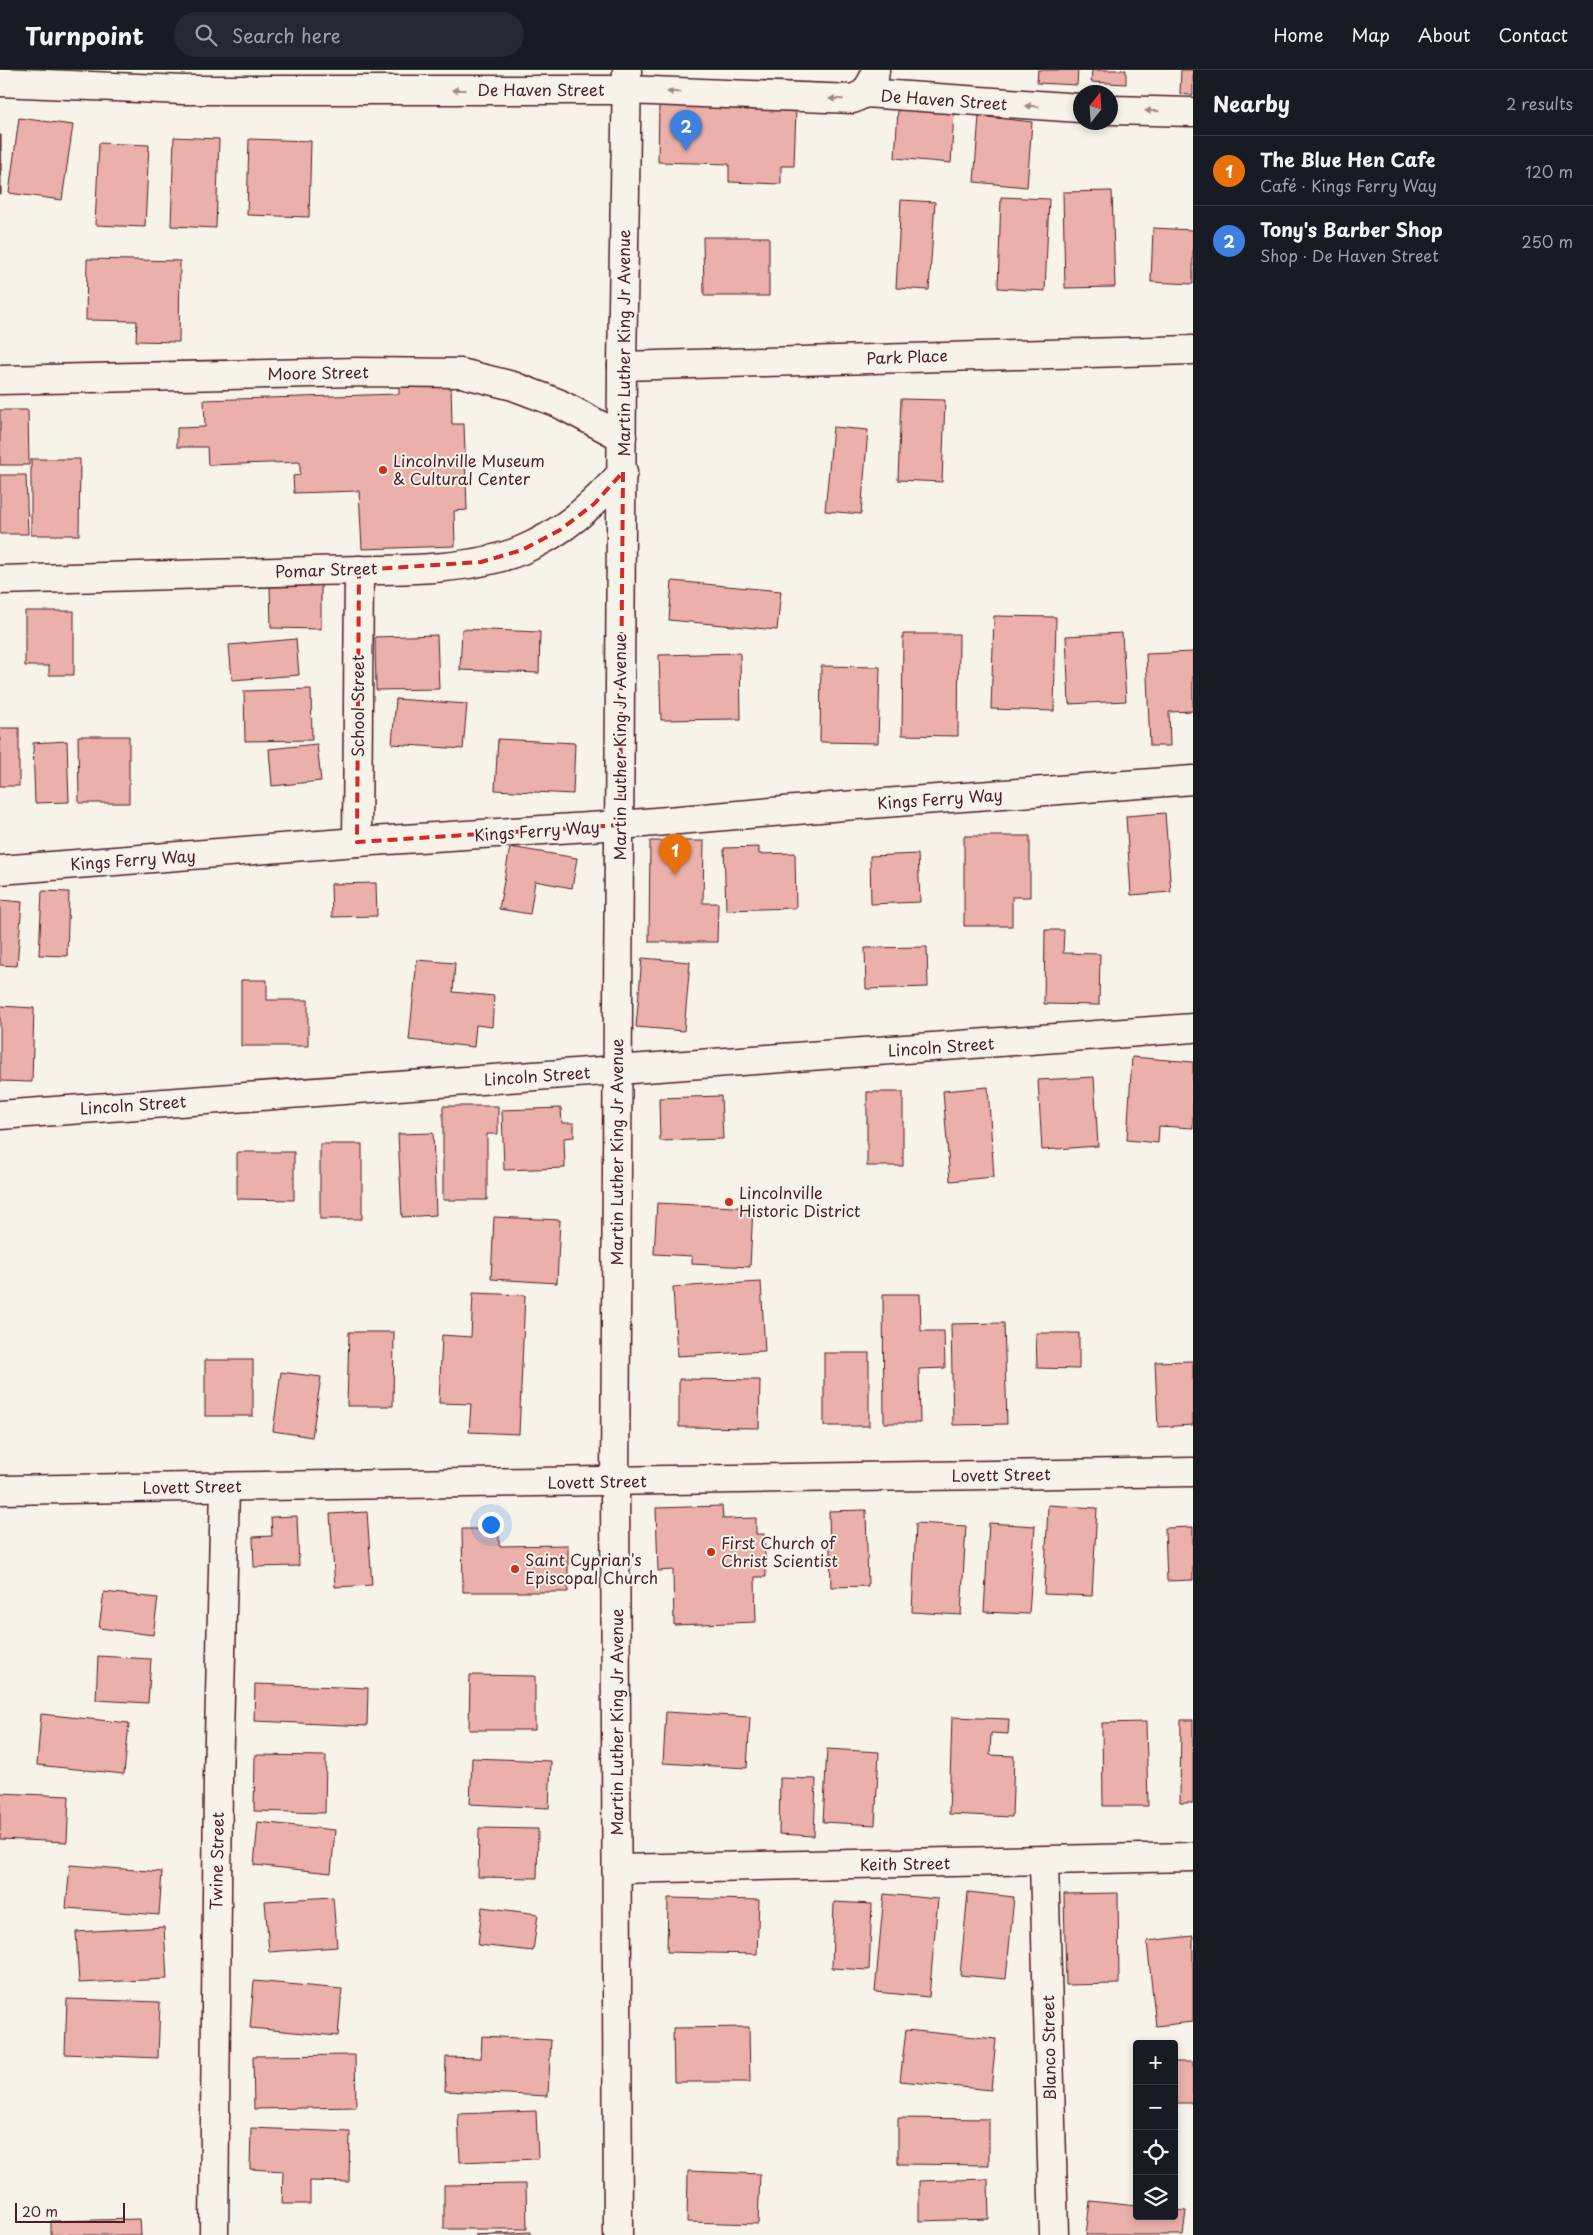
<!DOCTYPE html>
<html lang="en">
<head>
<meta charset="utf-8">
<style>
	:root { --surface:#171b24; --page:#242831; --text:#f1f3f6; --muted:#9ea1a6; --line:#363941; --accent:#c8321e }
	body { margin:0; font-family:"Playpen Sans",sans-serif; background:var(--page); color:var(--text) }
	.controls { position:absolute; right:15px; bottom:15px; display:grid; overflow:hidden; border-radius:5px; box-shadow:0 2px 8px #0003 }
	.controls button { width:45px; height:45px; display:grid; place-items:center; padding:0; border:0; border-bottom:1px solid var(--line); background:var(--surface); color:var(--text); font:25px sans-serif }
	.compass { position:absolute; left:1073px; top:15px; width:45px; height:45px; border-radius:50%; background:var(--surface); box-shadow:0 2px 8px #0003; rotate:17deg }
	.scale { position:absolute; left:15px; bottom:12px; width:110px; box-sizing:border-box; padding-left:5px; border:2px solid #4a1f2b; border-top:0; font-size:14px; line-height:18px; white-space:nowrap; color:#4a1f2b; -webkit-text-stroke:4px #f7f3e8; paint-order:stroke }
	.you { position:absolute; left:490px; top:1454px; width:18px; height:18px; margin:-12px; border:4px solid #fff; border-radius:50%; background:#1a73e8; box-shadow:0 0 0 8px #1a73e833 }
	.badge { display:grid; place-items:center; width:32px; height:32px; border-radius:50%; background:var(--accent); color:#fff; font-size:16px; font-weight:700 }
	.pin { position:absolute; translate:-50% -41px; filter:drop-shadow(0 1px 2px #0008) }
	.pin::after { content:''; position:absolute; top:26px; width:18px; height:15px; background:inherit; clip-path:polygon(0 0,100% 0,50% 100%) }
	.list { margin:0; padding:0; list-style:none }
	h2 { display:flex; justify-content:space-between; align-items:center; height:65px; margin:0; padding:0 20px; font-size:21px }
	h2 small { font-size:16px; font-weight:400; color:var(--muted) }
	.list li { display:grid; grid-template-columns:32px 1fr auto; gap:15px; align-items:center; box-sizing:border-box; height:70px; padding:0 20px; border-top:1px solid var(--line) }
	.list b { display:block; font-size:19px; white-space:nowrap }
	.list p { margin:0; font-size:16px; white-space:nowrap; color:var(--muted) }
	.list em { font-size:16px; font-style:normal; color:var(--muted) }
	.icon { flex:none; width:28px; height:28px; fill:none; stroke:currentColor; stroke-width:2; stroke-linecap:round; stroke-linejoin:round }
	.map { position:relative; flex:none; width:1193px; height:2165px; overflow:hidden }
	header { display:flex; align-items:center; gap:30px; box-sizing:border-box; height:70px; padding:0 25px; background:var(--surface); border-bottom:1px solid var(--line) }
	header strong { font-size:24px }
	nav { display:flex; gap:28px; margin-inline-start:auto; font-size:18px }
	.search { width:350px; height:45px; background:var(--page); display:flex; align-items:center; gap:12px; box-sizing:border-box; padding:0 18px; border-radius:28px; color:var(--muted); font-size:19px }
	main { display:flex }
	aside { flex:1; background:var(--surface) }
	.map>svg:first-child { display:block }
	.building { fill:#ebb0aa; stroke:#4a1f2b }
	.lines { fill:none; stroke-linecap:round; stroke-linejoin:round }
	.minor-casing { stroke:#4a1f2b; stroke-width:31 }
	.minor { stroke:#f7f3e8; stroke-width:28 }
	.oneway { fill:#a0898a }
	.marked { fill:none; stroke:#d62828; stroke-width:4; stroke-dasharray:10 6; stroke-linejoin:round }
	.poi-dot { fill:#c8321e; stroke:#f7f3e8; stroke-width:2 }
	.labels { text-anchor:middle; stroke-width:4; stroke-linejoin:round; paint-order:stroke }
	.street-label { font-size:16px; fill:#4a1f2b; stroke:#f7f3e8 }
	.poi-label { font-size:16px; fill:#4a1f2b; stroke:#f7f3e8; text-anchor:start }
</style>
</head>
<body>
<header>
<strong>Turnpoint</strong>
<div class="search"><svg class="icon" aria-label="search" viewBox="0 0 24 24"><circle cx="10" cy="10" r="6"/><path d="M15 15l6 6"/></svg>Search here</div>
<nav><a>Home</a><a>Map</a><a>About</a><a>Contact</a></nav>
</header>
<main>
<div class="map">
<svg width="1193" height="2165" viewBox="0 0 1193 2165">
	<rect width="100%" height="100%" fill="#f7f3e8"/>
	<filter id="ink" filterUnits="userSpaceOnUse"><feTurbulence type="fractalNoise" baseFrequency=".02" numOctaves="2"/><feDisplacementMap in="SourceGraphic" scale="10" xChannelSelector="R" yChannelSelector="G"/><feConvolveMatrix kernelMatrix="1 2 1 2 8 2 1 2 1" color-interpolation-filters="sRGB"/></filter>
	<g filter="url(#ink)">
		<g class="building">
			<polygon points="1038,0 1078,0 1077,15 1037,13"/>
			<polygon points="1092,0 1126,0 1126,14 1091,12"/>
			<polygon points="1181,0 1193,0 1193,25 1180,24"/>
			<polygon points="659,34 796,39 794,96 781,96 781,114 729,112 729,94 658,92"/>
			<polygon points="898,39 954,42 951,93 895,88"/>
			<polygon points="979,46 1032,52 1027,117 974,112"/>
			<polygon points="19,48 73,55 62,130 9,123"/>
			<rect x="0" y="65" width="1" height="59"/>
			<polygon points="174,67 219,69 216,158 171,156"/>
			<polygon points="249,69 311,71 309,147 247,145"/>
			<polygon points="99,73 149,75 145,157 95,155"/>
			<polygon points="1112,121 1115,217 1065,218 1063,122"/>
			<polygon points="1001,127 1049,129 1045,221 998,218"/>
			<polygon points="901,130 935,132 929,220 896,218"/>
			<polygon points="1153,158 1193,160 1193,214 1151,212"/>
			<polygon points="703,167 769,167 769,226 704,226"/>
			<polygon points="87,189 180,191 179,272 136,271 137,251 86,250"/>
			<polygon points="451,313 452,354 464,354 467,440 454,441 455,476 362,479 359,421 294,423 293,406 300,405 300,392 208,395 207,377 177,377 177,358 205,357 204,330 399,324 399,315"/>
			<polygon points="901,329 945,330 942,412 898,410"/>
			<polygon points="0,340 28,340 29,395 0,395"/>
			<polygon points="833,357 868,360 861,444 825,441"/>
			<polygon points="31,389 80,389 79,465 31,465"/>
			<polygon points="0,405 26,405 28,464 0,464"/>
			<polygon points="672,511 781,521 777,560 669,550"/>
			<polygon points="270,515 321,515 321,559 271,558"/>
			<polygon points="25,541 74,541 74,605 49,605 49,596 25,596"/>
			<polygon points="994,546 1056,547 1054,641 991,639"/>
			<polygon points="462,559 540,562 539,603 460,600"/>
			<polygon points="1122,563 1126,631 1069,634 1066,566"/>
			<polygon points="903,564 959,564 958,666 902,665"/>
			<polygon points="437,565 439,619 376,620 375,567"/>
			<polygon points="296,569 299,605 232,610 229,575"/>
			<polygon points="1193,582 1193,641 1169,642 1170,676 1150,676 1146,584"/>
			<polygon points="740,583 741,649 661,650 659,585"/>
			<polygon points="821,596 880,597 878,673 820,672"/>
			<polygon points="311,619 312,670 245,671 244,621"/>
			<polygon points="396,629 467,634 463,679 392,674"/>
			<rect x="0" y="658" width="19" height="58"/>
			<polygon points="78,666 129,666 129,733 79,733"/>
			<polygon points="498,669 575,673 573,724 495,720"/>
			<polygon points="67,671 69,732 35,733 33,673"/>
			<polygon points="317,674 321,711 272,716 269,679"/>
			<polygon points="1165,743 1171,822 1131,825 1126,746"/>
			<polygon points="964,766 1030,766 1030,827 1012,827 1012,856 964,856"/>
			<polygon points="650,771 704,771 703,833 718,833 717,872 649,872"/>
			<polygon points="510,777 577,788 572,818 535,811 530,844 499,839"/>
			<polygon points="759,777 759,784 795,783 796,838 726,840 724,778"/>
			<polygon points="918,784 920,832 871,834 870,786"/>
			<polygon points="376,813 377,846 332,847 331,814"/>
			<polygon points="42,821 69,822 67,886 39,885"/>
			<polygon points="0,830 22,832 17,896 0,895"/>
			<polygon points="1045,860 1064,860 1063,883 1100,884 1099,935 1044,934"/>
			<polygon points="927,877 928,917 866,919 865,878"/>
			<polygon points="642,888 690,892 684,961 636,957"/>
			<polygon points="417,890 455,893 453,922 494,926 492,957 476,955 474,977 409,970"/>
			<polygon points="241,910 267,910 267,930 308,930 308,976 241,976"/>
			<polygon points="0,936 34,938 32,1012 0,1011"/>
			<polygon points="1132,987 1193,992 1193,1058 1159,1056 1158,1073 1127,1070"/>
			<polygon points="1094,1007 1098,1076 1042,1080 1038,1010"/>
			<polygon points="988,1017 994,1107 950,1111 943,1021"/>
			<rect x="867" y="1022" width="36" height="74"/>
			<polygon points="721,1026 723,1069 660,1071 659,1028"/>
			<polygon points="443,1036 498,1036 498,1064 487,1064 487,1130 443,1130"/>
			<polygon points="561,1038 562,1053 574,1053 574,1067 564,1068 565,1098 504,1100 502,1040"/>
			<polygon points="433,1063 436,1145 402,1147 398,1064"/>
			<rect x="320" y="1074" width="42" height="75"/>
			<polygon points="237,1082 294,1082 294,1130 237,1129"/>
			<polygon points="657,1133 753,1138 750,1197 692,1194 692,1186 654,1184"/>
			<polygon points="494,1147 560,1150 557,1213 491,1209"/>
			<polygon points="761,1212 765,1281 677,1286 673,1217"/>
			<polygon points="473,1223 525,1225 519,1364 469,1362 471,1334 439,1333 442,1265 471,1267"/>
			<polygon points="883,1224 920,1224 921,1261 944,1261 945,1298 919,1299 920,1353 884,1353"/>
			<polygon points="1004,1253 1007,1354 953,1355 951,1254"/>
			<polygon points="349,1262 394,1262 393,1336 347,1336"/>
			<polygon points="1036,1263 1079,1263 1079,1299 1037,1298"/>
			<rect x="824" y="1283" width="45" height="73"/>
			<rect x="205" y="1290" width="48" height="56"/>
			<polygon points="1193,1291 1193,1355 1158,1357 1155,1292"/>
			<polygon points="281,1302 321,1307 312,1367 273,1361"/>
			<polygon points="679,1309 760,1310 759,1358 679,1357"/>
			<polygon points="1048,1435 1097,1438 1092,1526 1044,1524"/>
			<polygon points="722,1436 723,1449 756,1448 756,1464 764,1464 766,1507 755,1507 756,1552 674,1555 673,1500 658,1501 656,1438"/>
			<polygon points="866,1440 868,1516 831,1517 829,1441"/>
			<polygon points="367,1442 372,1515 335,1517 330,1444"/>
			<polygon points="297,1446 299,1496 254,1497 253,1467 272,1466 271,1447"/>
			<polygon points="916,1453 966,1456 961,1545 912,1542"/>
			<polygon points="989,1453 1035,1456 1029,1544 984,1542"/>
			<polygon points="1193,1457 1193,1510 1167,1511 1165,1458"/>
			<polygon points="462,1459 499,1459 499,1476 568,1475 568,1522 463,1522"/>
			<polygon points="104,1522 158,1528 153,1565 99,1558"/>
			<polygon points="98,1586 151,1589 148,1633 96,1630"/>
			<polygon points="470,1605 535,1606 535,1660 469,1660"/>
			<polygon points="255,1614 368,1618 367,1656 254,1651"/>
			<polygon points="666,1642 750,1647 747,1698 663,1693"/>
			<polygon points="41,1644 129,1653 124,1704 37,1695"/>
			<polygon points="952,1647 1009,1649 1008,1664 991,1663 990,1685 1014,1686 1012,1747 949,1744"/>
			<polygon points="1181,1650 1193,1650 1193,1733 1180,1733"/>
			<polygon points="1146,1652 1148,1736 1103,1736 1102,1653"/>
			<polygon points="827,1679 879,1682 875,1755 823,1752"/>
			<polygon points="255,1685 326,1686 325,1743 254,1741"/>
			<polygon points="472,1688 551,1691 549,1738 470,1734"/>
			<polygon points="780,1708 816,1709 814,1766 779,1764"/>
			<polygon points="0,1723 69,1726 67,1772 0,1769"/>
			<polygon points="258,1752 335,1760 331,1803 254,1795"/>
			<polygon points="479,1758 538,1759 537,1808 478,1807"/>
			<polygon points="70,1795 162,1802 159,1845 66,1838"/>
			<polygon points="968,1822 1014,1827 1006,1909 960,1905"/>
			<polygon points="1118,1823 1119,1914 1066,1915 1064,1824"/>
			<polygon points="884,1824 938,1829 929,1927 875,1922"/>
			<polygon points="333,1827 337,1877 269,1882 265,1831"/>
			<polygon points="668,1828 759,1830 757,1884 667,1882"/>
			<polygon points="834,1832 872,1834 869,1900 832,1898"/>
			<polygon points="482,1837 538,1844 533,1881 478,1875"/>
			<polygon points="164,1857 167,1909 79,1913 76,1862"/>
			<polygon points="1193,1866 1193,1952 1156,1956 1147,1871"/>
			<polygon points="254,1911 342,1919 338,1966 250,1958"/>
			<polygon points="67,1929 160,1932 158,1988 65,1984"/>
			<polygon points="749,1957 750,2012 674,2012 673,1958"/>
			<polygon points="906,1960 996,1969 991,2020 900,2011"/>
			<polygon points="482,1966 551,1970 548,2026 445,2021 446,1987 481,1988"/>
			<polygon points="355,1985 356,2037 254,2039 253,1986"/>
			<rect x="1174" y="1992" width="19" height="41"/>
			<polygon points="536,2041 538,2089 460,2092 458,2044"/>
			<polygon points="898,2048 989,2049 989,2095 898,2094"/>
			<polygon points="251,2058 350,2062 349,2112 310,2111 310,2134 282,2134 283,2101 250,2099"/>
			<polygon points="688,2101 760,2104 758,2154 687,2152"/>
			<polygon points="988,2109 989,2149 919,2151 919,2111"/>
			<polygon points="526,2114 527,2159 444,2159 444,2115"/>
			<polygon points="1090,2131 1137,2136 1137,2146 1174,2146 1174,2140 1186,2141 1183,2165 1086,2165"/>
			<polygon points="140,2149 141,2165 51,2165 51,2151"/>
			<polygon points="530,2162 530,2165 475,2165"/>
		</g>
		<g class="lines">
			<g class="minor-casing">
				<g id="minor">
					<polyline points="0,12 183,20 627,20 853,29 865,23 1080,38"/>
					<polyline points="865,23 874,8 875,0"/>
					<polyline points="1110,40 1193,42"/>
					<polyline points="622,296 1193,280"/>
					<polyline points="0,310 357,302 461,303 513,316 558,333 622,367"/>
					<path d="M 0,510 C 104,507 209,504 313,501 C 377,499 464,504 522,480 C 563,463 594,434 623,402"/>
					<polyline points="357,772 359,500"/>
					<polyline points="0,800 357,772 620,755 843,736 1193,710"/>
					<polyline points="0,1045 1193,958"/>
					<polyline points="0,1420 1193,1402"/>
					<polyline points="1044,1792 1054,2165"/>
					<polyline points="617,1799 1193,1787"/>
					<polyline points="214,2165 218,1709 225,1417"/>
					<polyline points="618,2165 615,1411 622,296 627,0"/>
				</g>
			</g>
			<use href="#minor" class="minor"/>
		</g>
		<defs><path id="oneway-solid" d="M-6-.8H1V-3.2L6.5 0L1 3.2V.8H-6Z" transform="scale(1.25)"/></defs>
		<g class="oneway">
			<use href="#oneway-solid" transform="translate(459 20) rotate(-180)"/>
			<use href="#oneway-solid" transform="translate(674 22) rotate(-178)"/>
			<use href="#oneway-solid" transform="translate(836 29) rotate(-178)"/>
			<use href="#oneway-solid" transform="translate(1032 36) rotate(-176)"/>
			<use href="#oneway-solid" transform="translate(1152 41) rotate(-178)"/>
		</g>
	</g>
	<path class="marked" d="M 623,402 L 620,755 L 357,772 L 359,500 L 481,492 L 522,480 L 560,460 L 594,434 Z"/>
	<g class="poi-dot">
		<circle cx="383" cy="400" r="5"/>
		<circle cx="729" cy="1132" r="5"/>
		<circle cx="711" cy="1482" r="5"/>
		<circle cx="515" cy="1499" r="5"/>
	</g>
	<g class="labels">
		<g class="street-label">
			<text x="541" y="26">De Haven Street</text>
			<text transform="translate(944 30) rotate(4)" y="6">De Haven Street</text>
			<text transform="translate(624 273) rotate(-90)" y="6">Martin Luther King Jr Avenue</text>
			<text transform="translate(907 287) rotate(-2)" y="6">Park Place</text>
			<text transform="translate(318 303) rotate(-1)" y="6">Moore Street</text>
			<text transform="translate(326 500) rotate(-2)" y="6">Pomar Street</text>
			<text transform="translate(358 636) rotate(-90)" y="6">School Street</text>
			<text transform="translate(620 677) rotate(-90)" y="6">Martin Luther King Jr Avenue</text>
			<text transform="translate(940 729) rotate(-4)" y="6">Kings Ferry Way</text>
			<text transform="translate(537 761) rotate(-4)" y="6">Kings Ferry Way</text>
			<text transform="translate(133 790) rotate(-4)" y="6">Kings Ferry Way</text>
			<text transform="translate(941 977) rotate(-4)" y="6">Lincoln Street</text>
			<text transform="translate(537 1006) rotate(-4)" y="6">Lincoln Street</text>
			<text transform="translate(133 1035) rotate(-4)" y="6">Lincoln Street</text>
			<text transform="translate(617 1082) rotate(-90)" y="6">Martin Luther King Jr Avenue</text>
			<text transform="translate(1001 1405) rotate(-1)" y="6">Lovett Street</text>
			<text transform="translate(597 1412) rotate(-1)" y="6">Lovett Street</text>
			<text transform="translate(192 1417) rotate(-1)" y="6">Lovett Street</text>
			<text transform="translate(617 1652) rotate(-90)" y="6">Martin Luther King Jr Avenue</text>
			<text transform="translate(217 1791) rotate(-89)" y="6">Twine Street</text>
			<text transform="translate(905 1794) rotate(-1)" y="6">Keith Street</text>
			<text transform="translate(1049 1978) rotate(-91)" y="6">Blanco Street</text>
		</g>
		<g class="poi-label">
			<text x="393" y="397">Lincolnville Museum<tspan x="393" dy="18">&amp; Cultural Center</tspan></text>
			<text x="739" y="1129">Lincolnville<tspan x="739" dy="18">Historic District</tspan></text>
			<text x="721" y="1479">First Church of<tspan x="721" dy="18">Christ Scientist</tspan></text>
			<text x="525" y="1496">Saint Cyprian's<tspan x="525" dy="18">Episcopal Church</tspan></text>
		</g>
	</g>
</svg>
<div class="controls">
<button>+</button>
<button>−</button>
<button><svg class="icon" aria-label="locate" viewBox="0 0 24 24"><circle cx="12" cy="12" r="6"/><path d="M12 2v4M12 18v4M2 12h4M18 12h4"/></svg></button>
<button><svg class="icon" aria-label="layers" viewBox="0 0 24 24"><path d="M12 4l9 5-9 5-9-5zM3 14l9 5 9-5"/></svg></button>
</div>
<svg class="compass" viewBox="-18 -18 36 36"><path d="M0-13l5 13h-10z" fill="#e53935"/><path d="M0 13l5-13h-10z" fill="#9ea1a6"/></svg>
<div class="scale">20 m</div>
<div class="you"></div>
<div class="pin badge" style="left:675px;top:805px;background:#e8710a">1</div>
<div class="pin badge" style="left:686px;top:81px;background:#3f7fe0">2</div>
</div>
<aside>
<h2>Nearby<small>2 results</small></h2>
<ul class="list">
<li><span class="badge" style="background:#e8710a">1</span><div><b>The Blue Hen Cafe</b><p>Café · Kings Ferry Way</p></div><em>120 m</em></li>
<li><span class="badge" style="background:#3f7fe0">2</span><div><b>Tony's Barber Shop</b><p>Shop · De Haven Street</p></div><em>250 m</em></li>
</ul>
</aside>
</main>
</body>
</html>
